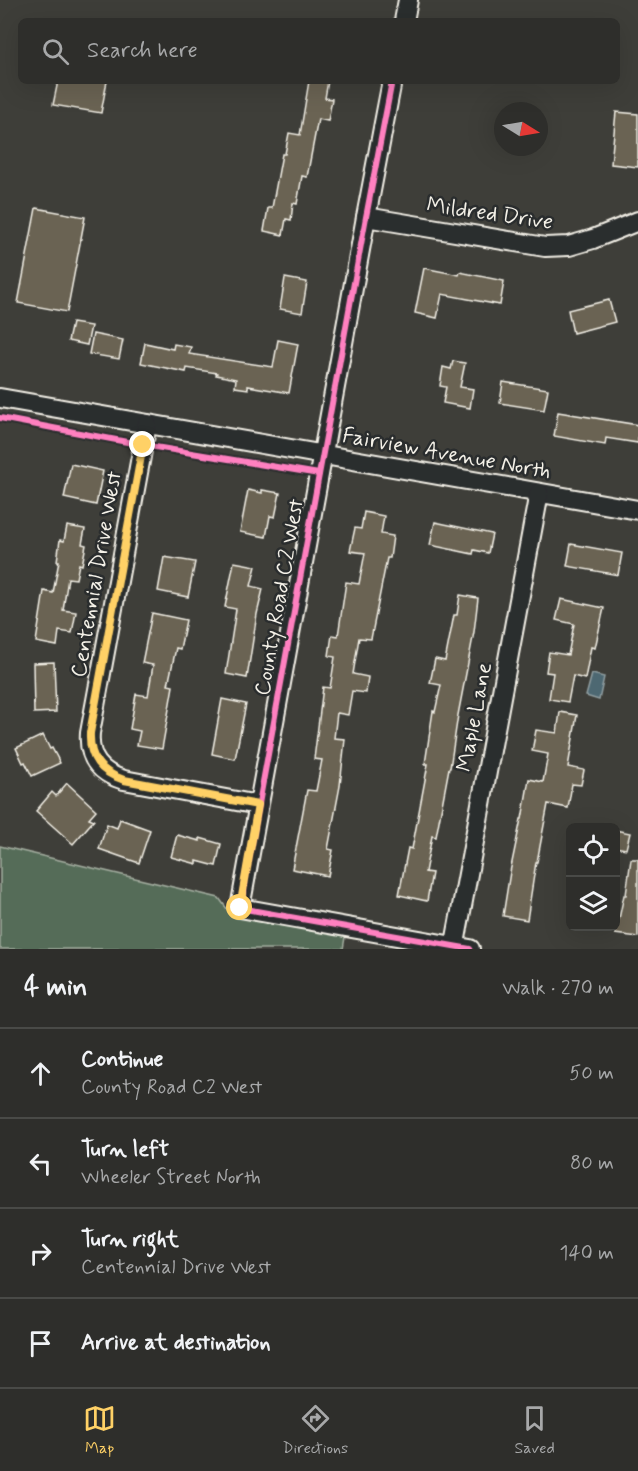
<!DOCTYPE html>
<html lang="en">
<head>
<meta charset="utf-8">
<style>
	:root { --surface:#2e2e2b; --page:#3a3a37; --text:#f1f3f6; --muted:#a7a8a9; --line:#494a47; --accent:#ffd166 }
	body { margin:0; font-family:Mynerve,sans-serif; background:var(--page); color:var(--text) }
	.controls { position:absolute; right:18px; bottom:18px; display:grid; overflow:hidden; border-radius:9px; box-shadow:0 6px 24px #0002 }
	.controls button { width:54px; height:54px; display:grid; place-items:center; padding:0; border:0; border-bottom:2px solid var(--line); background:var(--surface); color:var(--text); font:30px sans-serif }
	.compass { position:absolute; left:494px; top:102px; width:54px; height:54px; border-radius:50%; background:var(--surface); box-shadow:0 6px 24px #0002; rotate:101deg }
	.stop { position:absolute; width:18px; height:18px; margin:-14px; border:4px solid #ffd166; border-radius:50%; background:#fff }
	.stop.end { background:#ffd166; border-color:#fff; box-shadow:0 2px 6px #0008 }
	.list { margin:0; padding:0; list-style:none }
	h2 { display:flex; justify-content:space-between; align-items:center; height:78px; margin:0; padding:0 24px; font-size:26px }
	h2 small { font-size:20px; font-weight:400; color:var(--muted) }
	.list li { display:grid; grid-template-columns:39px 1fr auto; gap:18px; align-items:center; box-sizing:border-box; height:90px; padding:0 24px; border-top:2px solid var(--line) }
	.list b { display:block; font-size:22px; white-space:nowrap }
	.list p { margin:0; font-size:20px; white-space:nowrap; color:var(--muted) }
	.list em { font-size:20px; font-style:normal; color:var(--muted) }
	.icon { flex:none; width:33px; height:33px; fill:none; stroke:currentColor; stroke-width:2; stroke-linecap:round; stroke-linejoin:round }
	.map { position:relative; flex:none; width:638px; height:949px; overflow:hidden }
	.search { position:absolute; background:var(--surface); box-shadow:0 6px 24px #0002; left:18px; right:18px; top:18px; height:66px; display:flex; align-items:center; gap:15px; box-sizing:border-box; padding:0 21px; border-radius:9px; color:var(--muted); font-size:22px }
	.sheet { height:438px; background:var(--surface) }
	nav { display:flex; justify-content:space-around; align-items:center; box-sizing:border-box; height:84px; border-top:2px solid var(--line); background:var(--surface); font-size:16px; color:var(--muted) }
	nav a { display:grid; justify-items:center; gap:3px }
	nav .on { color:var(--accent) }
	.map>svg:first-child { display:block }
	.green { fill:#556c59; stroke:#a4aea0; stroke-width:1.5 }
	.water { fill:#4d6772; stroke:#909ea1; stroke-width:1.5 }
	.building { fill:#6b6453; stroke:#f4f1e8; stroke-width:1.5 }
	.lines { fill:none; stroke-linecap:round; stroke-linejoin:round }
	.minor-casing { stroke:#f4f1e8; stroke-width:22 }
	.minor { stroke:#2a2d2e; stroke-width:18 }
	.cycleway-casing { stroke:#2a2d2e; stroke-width:10 }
	.cycleway { stroke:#ff80c0; stroke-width:6 }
	.route { stroke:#ffd166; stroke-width:8 }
	.labels { text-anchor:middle; stroke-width:5; stroke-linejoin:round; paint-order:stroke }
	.street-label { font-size:22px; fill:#f4f1e8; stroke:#2a2d2e }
</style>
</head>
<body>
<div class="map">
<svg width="638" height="949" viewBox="0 0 638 949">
	<rect width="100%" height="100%" fill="#3e3e39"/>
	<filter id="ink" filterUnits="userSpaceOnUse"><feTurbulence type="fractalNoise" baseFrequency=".0167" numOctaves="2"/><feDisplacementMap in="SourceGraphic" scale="12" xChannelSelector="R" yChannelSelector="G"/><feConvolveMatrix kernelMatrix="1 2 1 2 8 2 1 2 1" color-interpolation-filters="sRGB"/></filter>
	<g filter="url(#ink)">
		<polygon class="green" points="0,846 219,898 230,913 345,937 343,949 0,949"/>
		<polygon class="water" points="592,674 604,677 599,700 586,696"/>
		<g class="building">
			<polygon points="58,81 107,81 101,113 53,105"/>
			<polygon points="309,81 328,81 325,98 332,99 328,121 318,119 307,177 302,176 297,204 293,203 291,220 286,219 283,235 264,231 268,208 272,208 282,154 285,154 289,133 300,135"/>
			<polygon points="616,112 638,114 638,167 611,164"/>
			<polygon points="36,208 85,217 67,312 18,303"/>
			<polygon points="424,268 459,275 460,272 504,281 500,305 442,294 437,318 415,313"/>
			<polygon points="285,278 307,282 302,313 280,309"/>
			<polygon points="609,300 615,322 573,333 568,310"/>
			<polygon points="72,323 91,326 87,345 68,341"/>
			<polygon points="93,334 123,340 119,359 89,354"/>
			<polygon points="278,340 298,344 289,393 248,386 248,389 235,387 236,379 216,375 217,373 187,368 186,372 141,363 145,343 173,349 174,344 191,347 189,354 273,367"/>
			<polygon points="453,361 465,363 460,387 473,389 470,408 443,403 446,387 440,386 443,367 451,369"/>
			<polygon points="503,382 548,389 544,410 500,403"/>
			<polygon points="558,412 638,425 638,443 606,438 605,445 554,436"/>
			<polygon points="71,464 103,471 96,505 64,498"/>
			<polygon points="248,490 262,493 262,490 280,493 275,517 270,516 266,537 240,532"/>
			<polygon points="364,512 384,516 381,534 393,536 390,558 387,558 371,639 359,638 353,674 368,677 366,693 352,691 348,715 337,713 334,738 345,739 340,786 328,849 333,850 328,876 292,869 307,790 316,791 322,760 314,759 323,687 330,688 335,657 329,656 332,635 338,636 346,582 359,584 365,553 350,551 355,528 361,529"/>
			<polygon points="435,522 492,534 488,553 474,550 473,554 430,545"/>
			<polygon points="67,526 85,529 82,544 86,545 82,565 79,564 76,579 68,578 63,610 76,612 72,633 59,631 57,646 36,642 44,591 53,593 59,561 57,561 60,540 64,541"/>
			<polygon points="571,544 622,553 618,575 567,566"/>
			<polygon points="164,557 195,562 188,597 158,591"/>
			<polygon points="234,562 256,566 251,586 263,589 257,614 247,678 226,674 236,609 225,607"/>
			<polygon points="460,595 478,598 474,632 458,715 450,768 449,768 436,837 432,836 425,872 432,873 427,901 399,895 408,848 412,849 428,764 425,764 433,711 435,712 441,685 430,683 435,659 445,661 454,615 457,615"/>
			<polygon points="561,599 604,608 595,648 591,647 585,679 573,676 568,702 549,699 553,673 546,672 549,652 568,655 574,624 556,620"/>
			<polygon points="152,613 186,620 180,649 176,648 168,685 173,686 162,749 137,745 140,731 130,729 136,694 148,696 153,665 142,663"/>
			<polygon points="54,662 56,712 34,713 33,663"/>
			<polygon points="222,699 246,704 235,759 212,754"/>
			<polygon points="560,712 577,715 568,767 584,770 581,785 572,784 568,808 548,804 537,862 536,862 527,920 503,916 510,872 521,819 522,819 529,779 543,782 548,754 532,751 536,730 557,733"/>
			<polygon points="43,735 50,749 52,748 60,763 32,776 25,762 23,763 16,748"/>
			<polygon points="67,783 96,810 89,818 94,820 73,844 36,811 52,792 56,796"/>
			<polygon points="120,819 150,830 139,863 99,849 107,824 117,828"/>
			<polygon points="615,830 630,833 626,849 615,847"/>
			<polygon points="177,835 200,841 200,838 221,844 216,866 197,861 197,864 171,857"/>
			<polygon points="631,859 638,859 638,937 615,934 615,919 619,919 624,895 626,895"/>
		</g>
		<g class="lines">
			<g class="minor-casing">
				<g id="minor">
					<polyline points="404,21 408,0"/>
					<polyline points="392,81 366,217 240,908 470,949"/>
					<polyline points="366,217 545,247 569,246 593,239 638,221"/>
					<polyline points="0,398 638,510"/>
					<path d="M 147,424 L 90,733 C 88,758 100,773 124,780 L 258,805"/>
					<polyline points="454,949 539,493"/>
				</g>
			</g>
			<use href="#minor" class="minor"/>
			<g class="cycleway-casing">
				<g id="cycleway">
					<polyline points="392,81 366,217 240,908 470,949"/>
					<polyline points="0,418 143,445 319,474"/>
				</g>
			</g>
			<use href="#cycleway" class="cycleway"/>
		</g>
	</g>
	<g class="lines" filter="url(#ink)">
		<path class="route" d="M 143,445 L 90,733 C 89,758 100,772 124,780 L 258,805 L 240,908"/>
	</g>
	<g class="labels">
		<g class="street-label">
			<text transform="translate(490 212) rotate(8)" y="8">Mildred Drive</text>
			<text transform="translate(447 452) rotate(10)" y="8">Fairview Avenue North</text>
			<text transform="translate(95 574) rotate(-80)" y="8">Centennial Drive West</text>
			<text transform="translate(278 597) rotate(-80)" y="8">County Road C2 West</text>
			<text transform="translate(473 717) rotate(-79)" y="8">Maple Lane</text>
		</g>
	</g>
</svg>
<div class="controls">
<button><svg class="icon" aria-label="locate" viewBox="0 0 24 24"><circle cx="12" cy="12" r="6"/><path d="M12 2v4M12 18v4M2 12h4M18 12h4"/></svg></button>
<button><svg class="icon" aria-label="layers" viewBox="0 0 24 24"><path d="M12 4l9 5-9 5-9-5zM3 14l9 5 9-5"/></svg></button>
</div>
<svg class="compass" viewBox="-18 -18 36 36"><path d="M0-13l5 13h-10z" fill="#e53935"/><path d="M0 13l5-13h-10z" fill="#a7a8a9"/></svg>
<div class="stop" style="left:240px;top:908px"></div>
<div class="stop end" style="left:143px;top:445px"></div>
<div class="search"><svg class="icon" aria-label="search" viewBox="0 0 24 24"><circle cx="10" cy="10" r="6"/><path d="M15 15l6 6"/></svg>Search here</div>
</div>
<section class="sheet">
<h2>4 min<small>Walk · 270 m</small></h2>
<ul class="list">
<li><svg class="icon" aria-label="ahead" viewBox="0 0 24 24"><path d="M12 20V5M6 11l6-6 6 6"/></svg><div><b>Continue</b><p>County Road C2 West</p></div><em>50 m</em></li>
<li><svg class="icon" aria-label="left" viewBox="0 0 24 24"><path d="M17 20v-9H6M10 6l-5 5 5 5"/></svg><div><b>Turn left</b><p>Wheeler Street North</p></div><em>80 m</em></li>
<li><svg class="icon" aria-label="right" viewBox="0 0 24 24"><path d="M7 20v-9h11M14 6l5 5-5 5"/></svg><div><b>Turn right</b><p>Centennial Drive West</p></div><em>140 m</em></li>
<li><svg class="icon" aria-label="arrive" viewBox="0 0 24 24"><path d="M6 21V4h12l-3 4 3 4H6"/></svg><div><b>Arrive at destination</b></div></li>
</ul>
</section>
<nav>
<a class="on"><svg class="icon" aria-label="map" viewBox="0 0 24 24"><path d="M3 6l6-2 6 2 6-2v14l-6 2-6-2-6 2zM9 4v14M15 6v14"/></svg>Map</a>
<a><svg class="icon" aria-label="directions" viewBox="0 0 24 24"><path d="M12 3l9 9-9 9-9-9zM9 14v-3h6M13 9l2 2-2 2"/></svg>Directions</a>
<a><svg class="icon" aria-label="saved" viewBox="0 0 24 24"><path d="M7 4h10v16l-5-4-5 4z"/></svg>Saved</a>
</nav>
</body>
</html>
